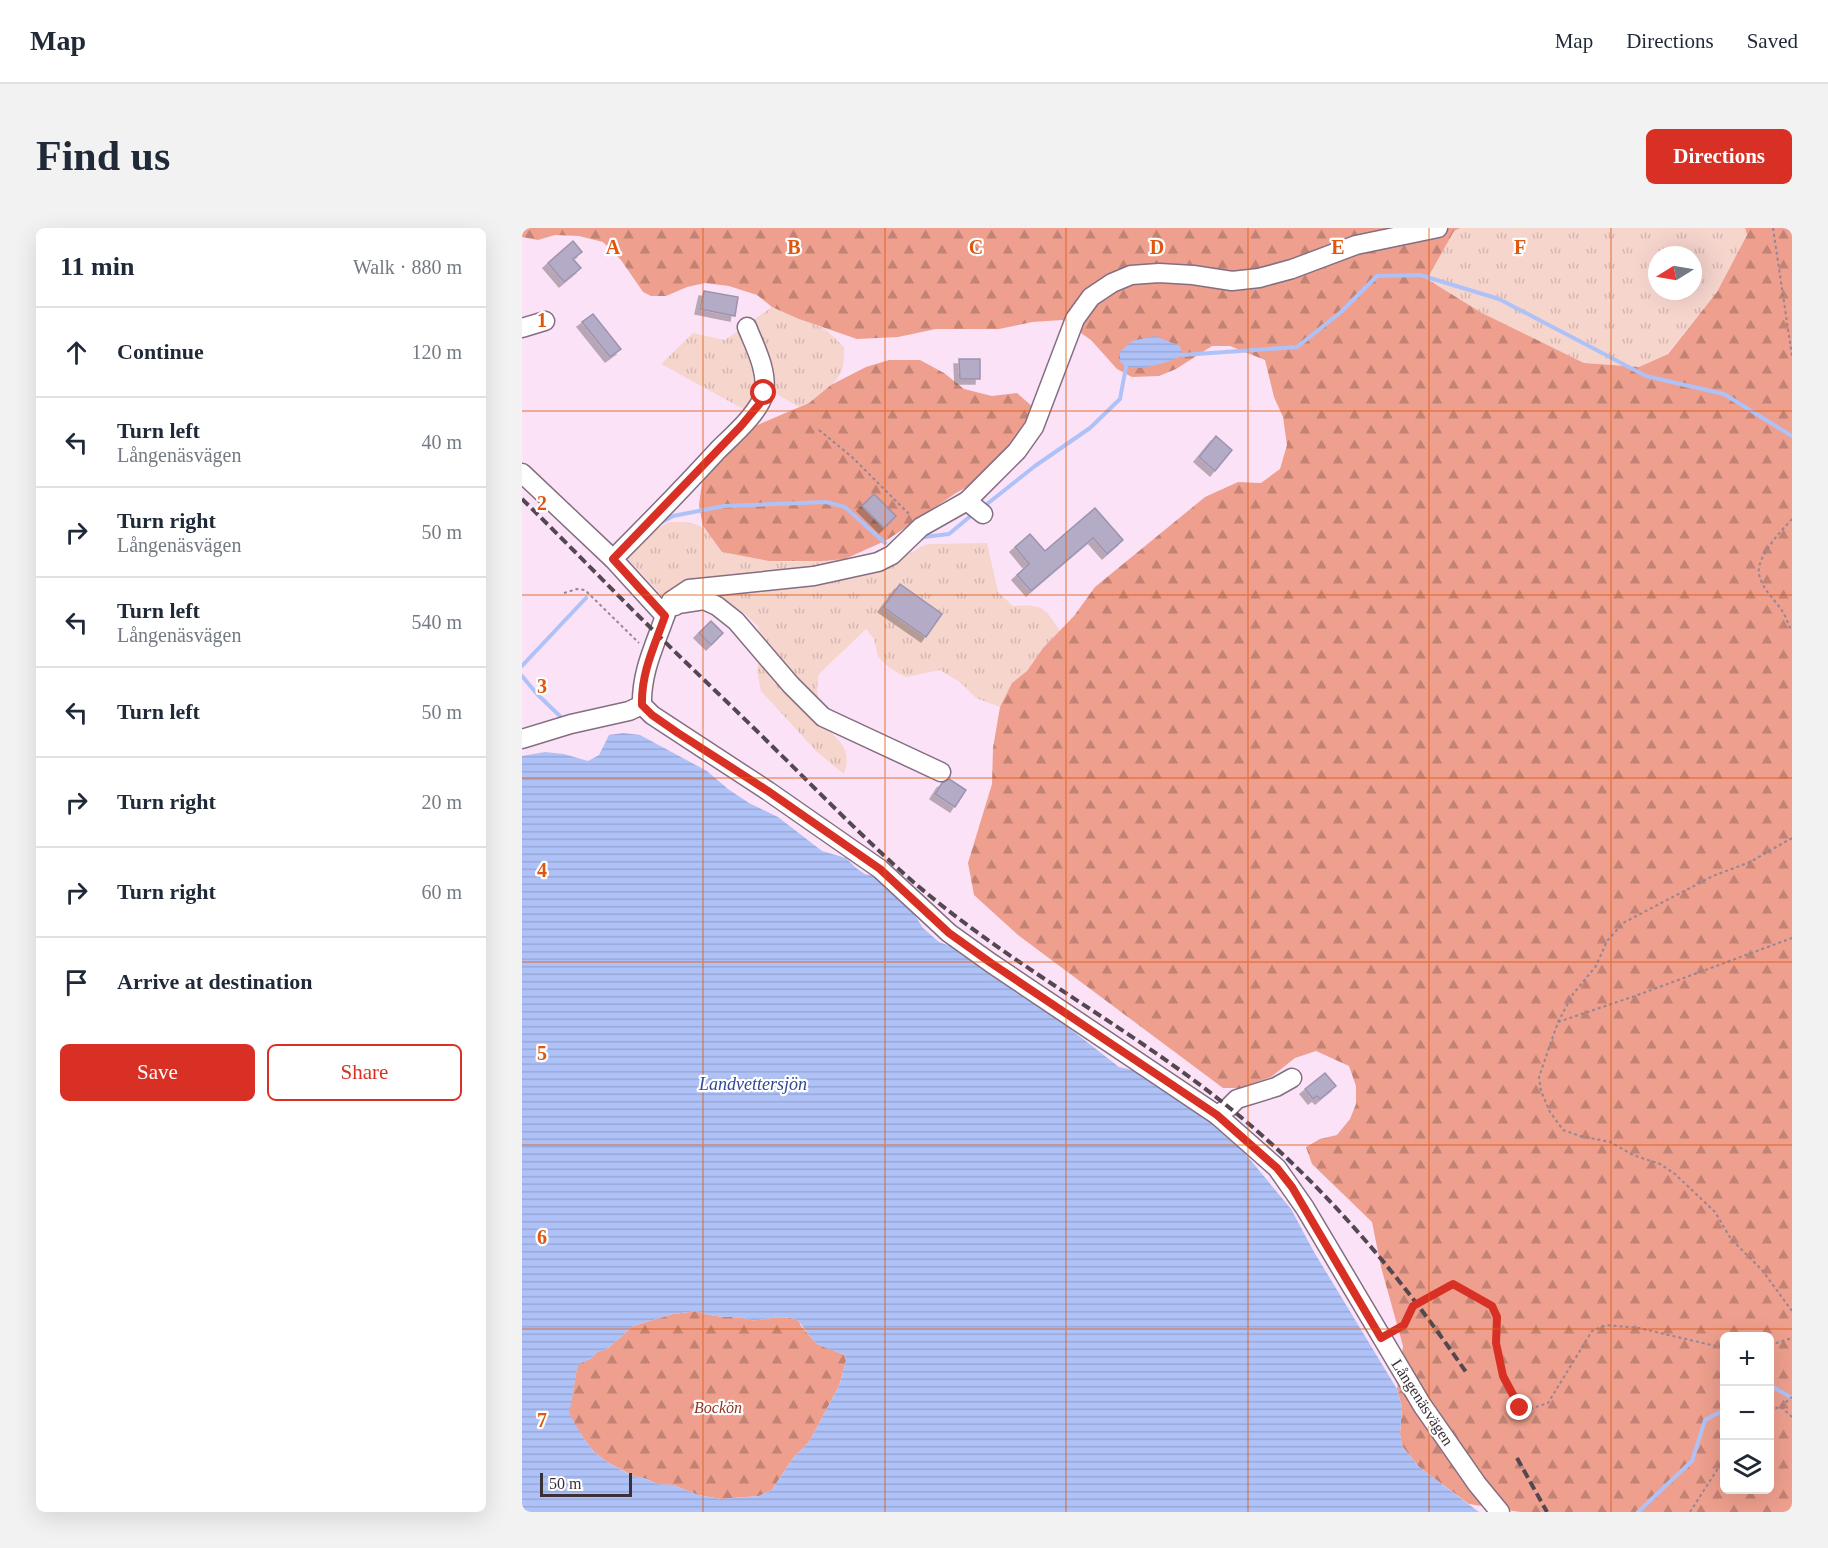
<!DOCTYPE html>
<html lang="en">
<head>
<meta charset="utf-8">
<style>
	:root { --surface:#fff; --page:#f2f2f3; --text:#1f2937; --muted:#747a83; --line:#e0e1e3; --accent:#d93025 }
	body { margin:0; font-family:Georgia,serif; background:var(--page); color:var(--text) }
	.controls { position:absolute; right:18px; bottom:18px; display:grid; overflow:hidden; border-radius:9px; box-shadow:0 6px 24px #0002 }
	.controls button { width:54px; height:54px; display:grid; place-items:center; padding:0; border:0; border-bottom:2px solid var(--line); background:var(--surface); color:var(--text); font:30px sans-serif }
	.compass { position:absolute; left:1126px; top:18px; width:54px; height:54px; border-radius:50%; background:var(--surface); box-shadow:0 6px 24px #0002; rotate:259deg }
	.scale { position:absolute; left:18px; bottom:15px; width:92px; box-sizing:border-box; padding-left:6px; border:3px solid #3a3038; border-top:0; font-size:16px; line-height:21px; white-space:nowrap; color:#3a3038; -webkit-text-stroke:4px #fff; paint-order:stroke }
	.stop { position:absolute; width:18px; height:18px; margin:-14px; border:4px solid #d93025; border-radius:50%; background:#fff }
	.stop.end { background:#d93025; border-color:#fff; box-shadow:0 2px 6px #0008 }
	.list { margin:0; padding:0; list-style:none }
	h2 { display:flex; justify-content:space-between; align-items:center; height:78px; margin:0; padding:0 24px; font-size:26px }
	h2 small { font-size:20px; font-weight:400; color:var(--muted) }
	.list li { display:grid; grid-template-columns:39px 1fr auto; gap:18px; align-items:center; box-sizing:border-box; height:90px; padding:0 24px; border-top:2px solid var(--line) }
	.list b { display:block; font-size:22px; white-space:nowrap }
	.list p { margin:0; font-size:20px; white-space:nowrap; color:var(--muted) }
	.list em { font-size:20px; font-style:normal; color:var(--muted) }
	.actions { display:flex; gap:12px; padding:18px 24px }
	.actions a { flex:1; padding:14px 0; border:2px solid var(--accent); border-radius:9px; text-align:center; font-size:21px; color:var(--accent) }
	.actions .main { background:var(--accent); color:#fff }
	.icon { flex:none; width:33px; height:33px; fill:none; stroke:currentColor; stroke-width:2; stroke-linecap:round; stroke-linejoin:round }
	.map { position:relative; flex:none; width:1270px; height:1284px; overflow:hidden; border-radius:9px }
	header { display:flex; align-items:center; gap:36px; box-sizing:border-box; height:84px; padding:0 30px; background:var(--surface); border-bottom:2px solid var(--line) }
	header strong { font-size:28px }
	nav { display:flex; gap:33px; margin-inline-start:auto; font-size:21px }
	.intro { display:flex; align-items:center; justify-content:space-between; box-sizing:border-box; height:144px; padding:0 36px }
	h1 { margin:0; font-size:42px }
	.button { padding:15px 27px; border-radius:9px; background:var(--accent); color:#fff; font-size:21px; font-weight:700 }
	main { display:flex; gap:36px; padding:0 36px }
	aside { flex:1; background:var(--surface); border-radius:9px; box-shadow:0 6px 24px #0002 }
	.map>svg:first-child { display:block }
	.grass { fill:url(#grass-tufts); fill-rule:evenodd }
	.forest { fill:url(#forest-firs); fill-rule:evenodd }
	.water { fill:url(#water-rules); fill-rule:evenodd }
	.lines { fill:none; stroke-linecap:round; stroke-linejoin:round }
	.stream { stroke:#afc2f8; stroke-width:4 }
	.building { fill:#b4abc6; stroke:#9c93ae; stroke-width:1.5; filter:url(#shadow) }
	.minor-casing { stroke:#846e81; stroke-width:21 }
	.path { stroke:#968593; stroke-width:2; stroke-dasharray:3 3; stroke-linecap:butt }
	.minor { stroke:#fff; stroke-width:18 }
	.rail { stroke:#534751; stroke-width:4; stroke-dasharray:9 4.5; stroke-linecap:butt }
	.route { stroke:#d93025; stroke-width:8 }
	.grid { fill:none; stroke:#df570e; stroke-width:1.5; stroke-opacity:0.55 }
	.labels { text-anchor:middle; stroke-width:4.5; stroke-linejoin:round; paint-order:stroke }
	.street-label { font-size:16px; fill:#3a3038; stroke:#fff }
	.park-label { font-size:16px; font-style:italic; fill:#913523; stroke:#fff }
	.water-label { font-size:18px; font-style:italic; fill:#334795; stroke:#fff }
	.grid-label { font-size:20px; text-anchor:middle; font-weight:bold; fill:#df570e; stroke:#fff; stroke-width:4.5; stroke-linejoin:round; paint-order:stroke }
</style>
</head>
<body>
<header>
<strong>Map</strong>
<nav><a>Map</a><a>Directions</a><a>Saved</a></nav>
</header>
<div class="intro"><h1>Find us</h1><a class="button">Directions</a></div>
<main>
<aside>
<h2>11 min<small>Walk · 880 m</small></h2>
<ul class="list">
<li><svg class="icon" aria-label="ahead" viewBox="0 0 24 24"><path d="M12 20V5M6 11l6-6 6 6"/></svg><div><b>Continue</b></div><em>120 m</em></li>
<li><svg class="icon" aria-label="left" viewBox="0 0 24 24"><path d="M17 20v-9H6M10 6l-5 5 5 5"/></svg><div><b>Turn left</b><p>Långenäsvägen</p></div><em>40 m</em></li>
<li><svg class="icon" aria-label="right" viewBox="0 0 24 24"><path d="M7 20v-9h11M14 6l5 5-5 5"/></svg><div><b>Turn right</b><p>Långenäsvägen</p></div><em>50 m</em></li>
<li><svg class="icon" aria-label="left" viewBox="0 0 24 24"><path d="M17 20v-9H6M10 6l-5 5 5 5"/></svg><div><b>Turn left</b><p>Långenäsvägen</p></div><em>540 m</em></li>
<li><svg class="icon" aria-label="left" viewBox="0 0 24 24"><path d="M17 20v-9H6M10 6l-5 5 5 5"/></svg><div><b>Turn left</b></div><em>50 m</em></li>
<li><svg class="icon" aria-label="right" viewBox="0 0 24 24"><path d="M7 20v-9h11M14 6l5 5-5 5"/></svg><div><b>Turn right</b></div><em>20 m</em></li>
<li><svg class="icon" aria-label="right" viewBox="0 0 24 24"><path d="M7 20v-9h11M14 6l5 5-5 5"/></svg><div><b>Turn right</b></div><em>60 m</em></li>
<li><svg class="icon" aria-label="arrive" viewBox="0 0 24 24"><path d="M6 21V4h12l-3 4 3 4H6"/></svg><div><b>Arrive at destination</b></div></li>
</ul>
<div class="actions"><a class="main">Save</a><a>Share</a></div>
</aside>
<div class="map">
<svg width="1270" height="1284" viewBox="0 0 1270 1284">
	<defs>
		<pattern id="grass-tufts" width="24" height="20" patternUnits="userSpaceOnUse" patternTransform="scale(1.5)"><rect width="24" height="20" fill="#f6d5cd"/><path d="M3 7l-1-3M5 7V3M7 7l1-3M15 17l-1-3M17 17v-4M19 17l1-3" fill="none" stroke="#d4b7b1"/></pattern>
		<pattern id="forest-firs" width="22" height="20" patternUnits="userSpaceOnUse" patternTransform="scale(1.5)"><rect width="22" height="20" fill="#ee9f8d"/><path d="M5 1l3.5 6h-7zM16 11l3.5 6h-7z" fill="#c28274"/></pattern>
		<pattern id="water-rules" width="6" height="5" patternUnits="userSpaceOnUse" patternTransform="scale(1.5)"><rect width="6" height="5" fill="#afc2f8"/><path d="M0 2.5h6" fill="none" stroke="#97a7d5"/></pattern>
		<filter id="shadow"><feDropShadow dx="-5" dy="5" stdDeviation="0" flood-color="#0004"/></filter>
	</defs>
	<rect width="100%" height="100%" fill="#fbe2f7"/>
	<g class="grass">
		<path d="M 938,0 L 1223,0 L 1225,7 L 1195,64 L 1145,126 L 1117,139 L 1062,135 L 960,85 L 904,50 L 932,3 ZM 1135,27 L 1171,27 L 1171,63 L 1135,63 Z"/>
		<path d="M 250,79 L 303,101 L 322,119 C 322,125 322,132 321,138 C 318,155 292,173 277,179 L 253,165 L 235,167 L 225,183 L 139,136 L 171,105 L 203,112 Z"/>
		<path d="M 147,294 C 181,293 181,298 200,324 L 247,333 L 271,334 L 323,331 L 290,341 L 182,350 L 159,357 L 141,369 L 105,330 L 133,302 Z"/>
		<path d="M 465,315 L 476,364 L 491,378 C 521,376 522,379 538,403 L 521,420 L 505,443 L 490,455 L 478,479 L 454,470 L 438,454 L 418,442 L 384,449 L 369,441 L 356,429 L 352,411 L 344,401 L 297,446 L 295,460 L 299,496 C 317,512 331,521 322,546 L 295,524 L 239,463 L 235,443 L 240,414 L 236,398 L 223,386 L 202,373 L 199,366 L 356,342 L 379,331 L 400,318 L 407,316 Z"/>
	</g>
	<g class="forest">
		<path d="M 0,0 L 938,0 L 932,3 L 905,51 L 960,85 L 1062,135 L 1117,139 L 1146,126 L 1195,64 L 1225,7 L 1223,0 L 1270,0 L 1270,1284 L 998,1284 L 947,1276 L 897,1239 L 880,1218 L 878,1206 L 880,1179 L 875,1161 L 881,1118 L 859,1039 L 850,994 L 790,936 L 784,919 L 798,911 L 815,907 L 828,891 L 834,876 L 834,858 L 827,838 L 794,823 L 773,830 L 749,849 L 718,860 L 701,860 L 496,707 L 452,667 L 446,635 L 470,556 L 471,520 L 478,479 L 490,455 L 505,443 L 521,420 L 552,388 L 573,359 L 683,269 L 716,254 L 739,255 L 758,241 L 765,217 L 761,189 L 752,169 L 743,132 L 708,118 L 690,118 L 654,141 L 637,148 L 610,149 L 595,141 L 569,112 L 540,92 L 510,94 L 477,101 L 414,101 L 376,109 L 335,111 L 277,91 L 250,79 L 235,67 L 207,58 L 183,55 L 165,59 L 144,68 L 129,68 L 121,64 L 99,32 L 81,14 L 57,8 L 33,7 L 16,12 L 0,9 ZM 1202,1108 L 1248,1108 L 1248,1262 L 1202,1262 Z"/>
		<polygon points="367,132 398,132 422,145 442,161 470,168 495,165 512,180 486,224 456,253 434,265 365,312 323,331 300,333 247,333 200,324 181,298 177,277 180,255 186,239 219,204 287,175 309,157 344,139"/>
		<path d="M 175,1083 C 191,1090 205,1088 221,1090 C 226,1091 230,1093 235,1092 C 250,1091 263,1086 277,1093 L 279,1098 L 295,1116 L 323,1127 L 324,1133 L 317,1158 L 287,1214 L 271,1230 L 250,1262 L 237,1268 L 199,1271 L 176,1267 L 151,1257 L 135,1256 L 125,1251 L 111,1248 L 85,1234 L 72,1224 L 60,1208 L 46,1186 C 51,1169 52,1153 56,1136 L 68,1131 L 75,1124 L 85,1121 L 111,1098 L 151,1086 Z"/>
	</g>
	<g class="water">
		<path d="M 633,108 L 658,118 L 660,127 C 652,133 623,141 612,140 C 606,140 602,137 598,134 L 598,124 L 610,113 Z"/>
		<path d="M 101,505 L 118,507 L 185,543 L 206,561 L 227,575 L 256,589 L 300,623 L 324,630 L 334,640 L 343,646 L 357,649 L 390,683 L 401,700 L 417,714 L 442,723 L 469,747 L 532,784 L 547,800 L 597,839 L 615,843 L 626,849 L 640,862 L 650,863 L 665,873 L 711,911 L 769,981 L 792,1024 L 875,1161 L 880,1179 L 878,1206 L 880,1218 L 897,1239 L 957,1284 L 0,1284 L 0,528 L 23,524 L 42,526 L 66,533 L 77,527 L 87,507 ZM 175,1083 C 191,1090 205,1088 221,1090 C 226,1091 230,1093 235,1092 C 250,1091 263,1086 277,1093 C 278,1096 293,1114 295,1116 C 298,1118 318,1125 323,1127 L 324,1133 L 317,1158 L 287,1214 L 271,1230 L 250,1262 L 237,1268 L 199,1271 L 176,1267 L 151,1257 L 135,1256 L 125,1251 L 110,1248 L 85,1234 L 72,1224 L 60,1208 L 47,1185 C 51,1169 52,1153 56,1137 L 68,1131 L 75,1124 L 85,1121 L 111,1098 L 151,1086 Z"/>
	</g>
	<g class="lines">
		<g class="stream">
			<polyline points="660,127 775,119 819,84 855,48 898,47 977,71 1124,148 1202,166 1270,208"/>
			<polyline points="460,280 513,238 568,200 598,171 604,139"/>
			<polyline points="138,295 151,288 202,278 304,274 323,279 363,315"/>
			<polyline points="398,311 402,309 427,306 451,286"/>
			<polyline points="0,438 64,370"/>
			<polyline points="0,448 15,466 43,493"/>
			<polyline points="1248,1157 1270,1170"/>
			<polyline points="1116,1284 1170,1233 1183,1192 1202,1182"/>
		</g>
	</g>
	<g class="building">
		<polygon points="51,13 60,24 51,31 59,40 42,54 26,35"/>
		<polygon points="182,63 216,69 213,88 178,81"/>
		<polygon points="71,86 99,121 88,129 60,94"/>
		<polygon points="437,131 458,131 458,151 438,151"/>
		<polygon points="694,208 710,222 693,243 677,229"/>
		<polygon points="352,266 374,288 362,300 340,278"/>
		<polygon points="573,280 601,312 585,326 571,310 509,363 495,347 507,336 493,319 508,306 523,323"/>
		<polygon points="378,356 420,386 404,409 361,379"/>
		<polygon points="189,393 201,405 189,417 177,405"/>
		<polygon points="427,551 444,562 433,579 413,566 420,555"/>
		<polygon points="803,845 814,858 798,871 795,868 791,871 783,861"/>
	</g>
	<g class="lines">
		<g class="minor-casing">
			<g id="minor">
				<polyline points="0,100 23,93"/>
				<path d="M 0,245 L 91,331 L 143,388 C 133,417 119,444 120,477 L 130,487 L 246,563 L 358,641 L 427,705 L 469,735 L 695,887 L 755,940 L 783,980 L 900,1177 L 955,1256 L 978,1284"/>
				<polyline points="445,273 461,286"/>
				<path d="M 91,331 C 127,295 162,259 196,222 C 210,208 238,184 242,165 C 246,143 233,119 225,99"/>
				<polyline points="153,378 156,376 182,372 195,378 214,393 269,457 301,489 419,544"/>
				<polyline points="143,388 149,373 167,361 292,348 356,334 370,327 399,299 445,273 495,223 512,199 553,91 569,69 590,55 609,47 637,45 671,47 710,53 737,50 770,41 834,17 916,0"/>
				<polyline points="0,511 49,496 107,483 120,477"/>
				<polyline points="695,887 707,879 715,871 754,859 770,850"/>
			</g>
		</g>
		<g class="path">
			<polyline points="1251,0 1270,128"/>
			<polyline points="297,202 330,229 389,288"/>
			<path d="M 1270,291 C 1259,303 1234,329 1237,346 C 1240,362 1255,373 1262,386 C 1265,392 1267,398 1270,403"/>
			<polyline points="42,365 55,361 63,362 117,415"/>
			<polyline points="1270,610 1228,634 1191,648 1101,695 1085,713 1074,738 1051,766 1036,794 1017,849 1019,863 1028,884 1041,902 1058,908 1088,914 1111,927 1138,936 1153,946 1193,984 1209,1011 1240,1042 1270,1083"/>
			<polyline points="1036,794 1113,768 1270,710"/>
			<polyline points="873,1102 882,1097 891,1078 931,1056 970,1078 975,1089 974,1115 981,1148 998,1180 1008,1181 1026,1175 1070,1103 1084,1097 1117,1100 1202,1120"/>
			<polyline points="1248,1117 1270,1110"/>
			<polyline points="1259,1179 1270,1189"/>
			<polyline points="1248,1183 1259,1178 1270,1169"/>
			<polyline points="1168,1284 1202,1231"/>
		</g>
		<use href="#minor" class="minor"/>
		<g class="rail">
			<path d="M 0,271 C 45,315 89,361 134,405 C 172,443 212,480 250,518 C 298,565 345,614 396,658 C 494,741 609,800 709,881 C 802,957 878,1047 946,1147"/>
			<polyline points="995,1230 1025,1284"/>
		</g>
	</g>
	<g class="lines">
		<path class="route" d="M 242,165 L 239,174 L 219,198 L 91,331 L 143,388 C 133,417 119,444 120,477 L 130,487 L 156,505 L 246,563 L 358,641 L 427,705 L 469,735 L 695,887 L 755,940 L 770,959 L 859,1110 L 882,1097 L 891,1078 L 931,1056 L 970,1078 L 975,1089 L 974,1115 L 981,1148 L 998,1180"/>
	</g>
	<path class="grid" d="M 181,0 L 181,1284M 363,0 L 363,1284M 544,0 L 544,1284M 726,0 L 726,1284M 907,0 L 907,1284M 1089,0 L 1089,1284M 0,183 L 1270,183M 0,367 L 1270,367M 0,550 L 1270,550M 0,734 L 1270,734M 0,917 L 1270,917M 0,1101 L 1270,1101"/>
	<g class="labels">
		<g class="street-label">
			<text transform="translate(901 1174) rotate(57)" y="6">Långenäsvägen</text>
		</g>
		<g class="park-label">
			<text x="196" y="1185">Bockön</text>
		</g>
		<g class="water-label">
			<text x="231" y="862">Landvettersjön</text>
		</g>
	</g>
	<g class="grid-label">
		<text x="91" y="26">A</text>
		<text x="272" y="26">B</text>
		<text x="454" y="26">C</text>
		<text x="635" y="26">D</text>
		<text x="816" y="26">E</text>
		<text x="998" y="26">F</text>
		<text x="20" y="99">1</text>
		<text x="20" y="282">2</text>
		<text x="20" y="465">3</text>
		<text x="20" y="649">4</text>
		<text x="20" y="832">5</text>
		<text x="20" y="1016">6</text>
		<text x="20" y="1199">7</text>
	</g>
</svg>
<div class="controls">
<button>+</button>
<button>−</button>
<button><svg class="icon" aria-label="layers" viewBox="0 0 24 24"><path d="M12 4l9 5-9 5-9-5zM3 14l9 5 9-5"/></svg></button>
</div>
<svg class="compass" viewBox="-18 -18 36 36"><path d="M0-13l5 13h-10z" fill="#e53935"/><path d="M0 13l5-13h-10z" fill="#747a83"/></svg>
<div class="scale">50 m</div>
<div class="stop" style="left:242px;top:165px"></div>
<div class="stop end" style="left:998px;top:1180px"></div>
</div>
</main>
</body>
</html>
